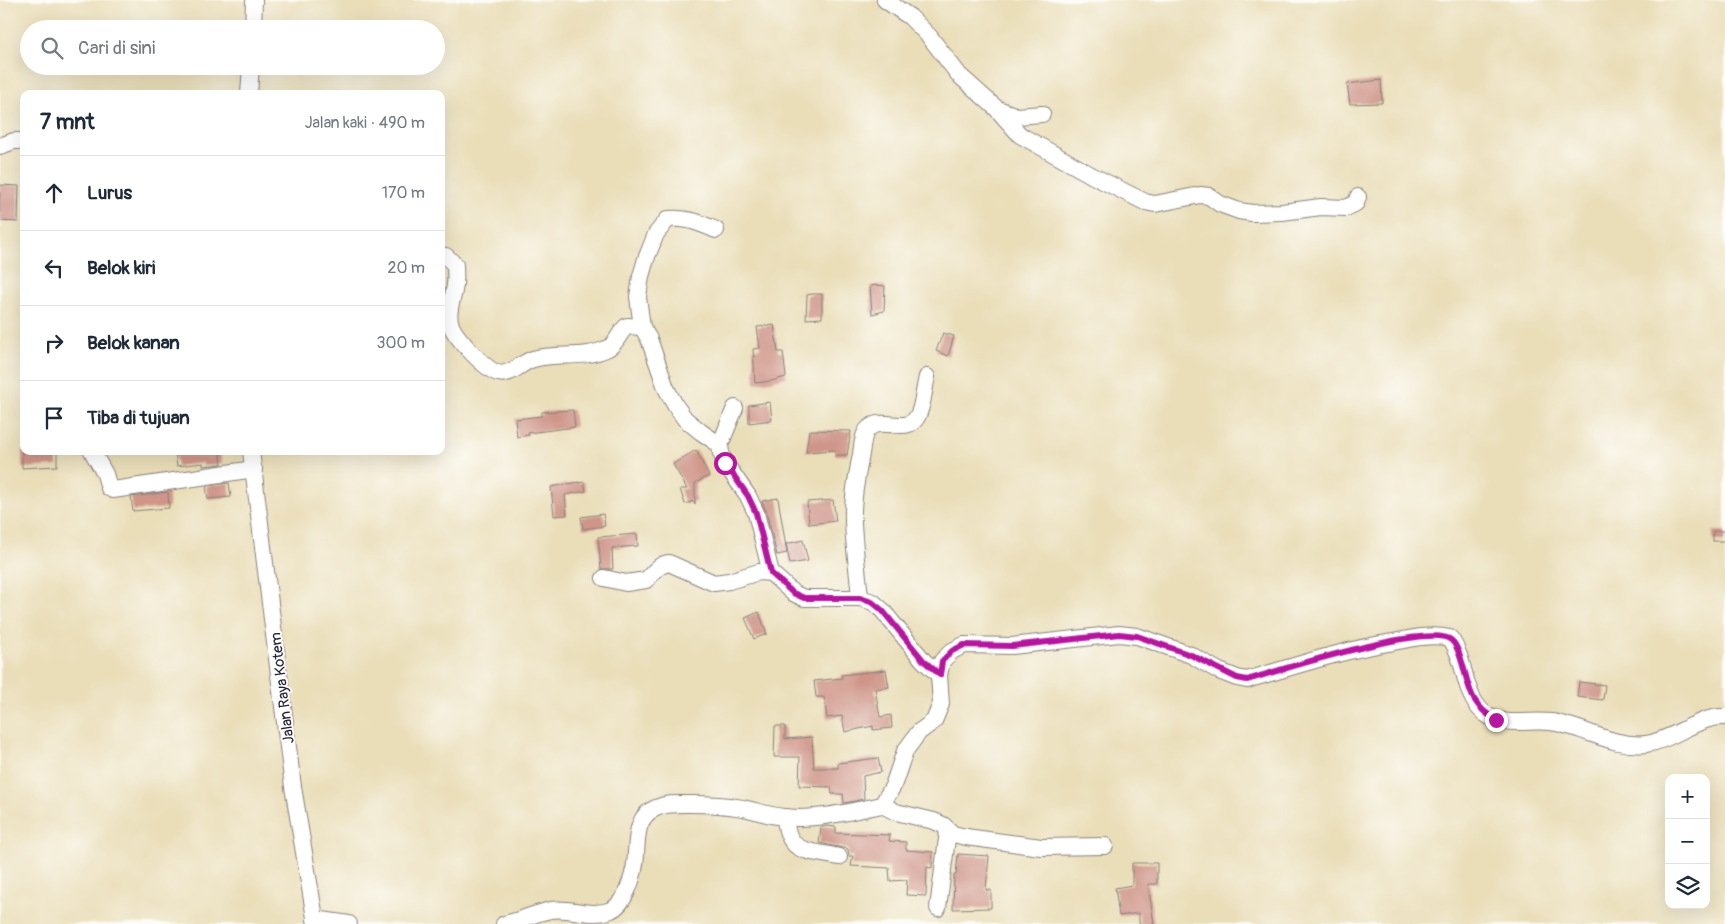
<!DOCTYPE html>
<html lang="id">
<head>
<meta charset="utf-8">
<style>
	:root { --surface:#fff; --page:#f6f6f7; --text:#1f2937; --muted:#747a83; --line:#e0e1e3 }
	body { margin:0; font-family:Pangolin,sans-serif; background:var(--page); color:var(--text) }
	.controls { position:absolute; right:15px; bottom:15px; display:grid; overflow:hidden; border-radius:10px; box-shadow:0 5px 20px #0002 }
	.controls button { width:45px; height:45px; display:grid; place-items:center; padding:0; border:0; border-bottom:1px solid var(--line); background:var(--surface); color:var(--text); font:25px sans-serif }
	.stop { position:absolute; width:15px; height:15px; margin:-11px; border:4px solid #b5179e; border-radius:50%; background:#fff }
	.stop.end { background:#b5179e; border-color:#fff; box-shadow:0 1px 5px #0008 }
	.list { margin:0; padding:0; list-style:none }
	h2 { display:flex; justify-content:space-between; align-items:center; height:65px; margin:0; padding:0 20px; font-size:21px }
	h2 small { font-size:16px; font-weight:400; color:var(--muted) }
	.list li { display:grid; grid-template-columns:32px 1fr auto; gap:15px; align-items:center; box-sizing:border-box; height:75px; padding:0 20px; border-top:1px solid var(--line) }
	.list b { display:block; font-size:19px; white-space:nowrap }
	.list em { font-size:16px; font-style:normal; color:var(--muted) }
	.icon { flex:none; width:28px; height:28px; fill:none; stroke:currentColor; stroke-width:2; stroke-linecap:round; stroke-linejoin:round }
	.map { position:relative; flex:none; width:1725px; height:924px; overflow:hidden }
	.search { position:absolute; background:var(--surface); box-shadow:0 5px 20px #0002; left:20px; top:20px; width:425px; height:55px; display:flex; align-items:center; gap:12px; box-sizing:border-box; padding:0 18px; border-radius:28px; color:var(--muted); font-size:19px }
	.panel { position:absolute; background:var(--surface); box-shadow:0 5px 20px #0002; left:20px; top:90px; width:425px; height:365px; border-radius:10px }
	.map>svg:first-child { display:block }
	.building { fill:#cf9589 }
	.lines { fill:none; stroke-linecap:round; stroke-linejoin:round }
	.minor-casing { stroke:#86807a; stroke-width:18 }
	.minor { stroke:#fff; stroke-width:16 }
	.route { stroke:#b5179e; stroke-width:6 }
	.labels { text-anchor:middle; stroke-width:4; stroke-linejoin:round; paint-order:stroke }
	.street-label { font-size:15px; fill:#22223b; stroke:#fdfcf7 }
</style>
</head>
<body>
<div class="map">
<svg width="1725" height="924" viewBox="0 0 1725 924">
	<rect width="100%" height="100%" fill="#fdfcf7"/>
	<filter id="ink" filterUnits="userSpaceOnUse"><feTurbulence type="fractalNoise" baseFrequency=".02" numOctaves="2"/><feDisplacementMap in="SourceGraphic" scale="10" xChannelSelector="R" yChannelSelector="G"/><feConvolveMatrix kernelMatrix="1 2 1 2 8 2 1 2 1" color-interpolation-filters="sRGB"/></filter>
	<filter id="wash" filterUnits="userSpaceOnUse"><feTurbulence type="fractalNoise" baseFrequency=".0096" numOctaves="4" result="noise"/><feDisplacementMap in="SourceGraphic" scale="20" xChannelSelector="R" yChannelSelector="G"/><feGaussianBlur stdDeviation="1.12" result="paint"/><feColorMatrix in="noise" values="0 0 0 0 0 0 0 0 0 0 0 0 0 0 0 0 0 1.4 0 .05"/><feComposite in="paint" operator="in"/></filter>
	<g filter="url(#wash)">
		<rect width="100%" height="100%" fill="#eadeb9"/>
		<g id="blocks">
			<g class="building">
				<polygon points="1381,80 1382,103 1350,104 1347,84"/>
				<polygon points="0,185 19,186 18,222 0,221"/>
				<polygon points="877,285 885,286 884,311 872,314 870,286"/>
				<polygon points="812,294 822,294 822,318 806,319 807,295"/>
				<polygon points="774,325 778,352 783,352 786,377 771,381 755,383 753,349 760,348 757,327"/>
				<polygon points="943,333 954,336 948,356 936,351"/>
				<polygon points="770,402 772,420 749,423 749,405"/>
				<polygon points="573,410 575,427 528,433 529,435 517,437 515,419 542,416 542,412"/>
				<polygon points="809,430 851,431 847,455 835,455 835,450 806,452"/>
				<polygon points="696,450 709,476 695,483 695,504 694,501 685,504 680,489 687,489 673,464"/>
				<polygon points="22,451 57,451 57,466 22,468"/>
				<polygon points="175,451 220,451 222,464 203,466 203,463 177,466"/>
				<polygon points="579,482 579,483 584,482 586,491 565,495 567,515 554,516 551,487"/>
				<polygon points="229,483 231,497 208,499 206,486"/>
				<polygon points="168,492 169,508 133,511 131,497"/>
				<polygon points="778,498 787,553 777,555 766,511 762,501"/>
				<polygon points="833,500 836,521 809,524 807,502"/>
				<polygon points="603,514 605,526 583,529 581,517"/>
				<rect x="1713" y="531" width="12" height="10"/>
				<polygon points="637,534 638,546 612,548 613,569 601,569 598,537"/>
				<polygon points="803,540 808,561 790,564 786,544"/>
				<polygon points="759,612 767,634 754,639 745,618"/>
				<polygon points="886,670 889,687 875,689 880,717 891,715 892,728 873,730 873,726 845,732 842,716 827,718 824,697 816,697 814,681 842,678 841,675"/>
				<polygon points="1579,682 1605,685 1603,700 1577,697"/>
				<polygon points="775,726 785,726 785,739 812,737 814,768 838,768 838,763 878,758 881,772 863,776 864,799 844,803 843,794 832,794 831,787 799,786 800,757 774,757"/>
				<polygon points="827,826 836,827 836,833 890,835 889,841 906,842 906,850 933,852 932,868 927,867 926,896 906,895 907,880 890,881 889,868 851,866 853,856 849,856 848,849 819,843 821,827"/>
				<polygon points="958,854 989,856 986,890 991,890 991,908 953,909 954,875 956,875"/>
				<polygon points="1132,863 1157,863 1157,884 1148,884 1154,924 1139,924 1139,913 1119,916 1115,888 1132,885"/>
			</g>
		</g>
	</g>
	<g filter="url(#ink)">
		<use href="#blocks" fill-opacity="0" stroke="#86807a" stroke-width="1"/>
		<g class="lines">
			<g class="minor-casing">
				<g id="minor">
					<polyline points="885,0 910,17 929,36 959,75 996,108 1020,135 1093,176 1145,202 1155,204 1200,195 1209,196 1220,204 1239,211 1252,213 1282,212 1321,207 1346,208 1356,203 1358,197"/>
					<polyline points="253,29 254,0"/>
					<polyline points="249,94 251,66"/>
					<polyline points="998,109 1017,116 1042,114"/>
					<polyline points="0,146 14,141 24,141"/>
					<path d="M 716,230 C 700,223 687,217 668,219 L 656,234 L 646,259 L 641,276 L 638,297 L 642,327 L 649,339 L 666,388 L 675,405 L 685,419 L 701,432 L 720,445"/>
					<path d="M 441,256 L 446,256 L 455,265 C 455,271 456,278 455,284 C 454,298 446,311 451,325 C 455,337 486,370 498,373 C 510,377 522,362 533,359 C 558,352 584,360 608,348 C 617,344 619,332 627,326 L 642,327"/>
					<polyline points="735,408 720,445 721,453 725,463 748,496 756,513 771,573 793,593 804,598 860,598 873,602 882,610 923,660 939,675"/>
					<polyline points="92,451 105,474 109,488 113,490 254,469"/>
					<polyline points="251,451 293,787 316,924"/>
					<path d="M 604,578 L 626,583 L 646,580 C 654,573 657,565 669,563 L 714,583 L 729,581 L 759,572 L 771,573"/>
					<path d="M 860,598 C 858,573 854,547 853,522 C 852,499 857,476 861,454 C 862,447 863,434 868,429 C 882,415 907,435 917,417 C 923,408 924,388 927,377"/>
					<polyline points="882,805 896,812 934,821 943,825 953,834 966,837 1041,847 1105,846"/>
					<path d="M 785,818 C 788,855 808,850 839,857"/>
					<polyline points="938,908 948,831"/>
					<polyline points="315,919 349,924"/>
					<path d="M 504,924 C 520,921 535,913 551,910 C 571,907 591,918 611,910 C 625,904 633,878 635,864 C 638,844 633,817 656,808 C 667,803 679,804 690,804 C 708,804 726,805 743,808 C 757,811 770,816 784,817 C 812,821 854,811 882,805 L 893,786 L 905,751 L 919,732 L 934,721 L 941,704 L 939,675 L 942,661 L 952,651 L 964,645 L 1012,646 L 1119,634 L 1137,636 L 1191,655 L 1219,671 L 1237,678 L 1247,680 C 1295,666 1343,650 1393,642 C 1412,638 1430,634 1450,638 C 1467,661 1462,694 1484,713 C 1503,728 1529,719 1551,722 C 1583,726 1613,748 1646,744 C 1674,740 1697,716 1725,717"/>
				</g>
			</g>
			<use href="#minor" class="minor"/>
		</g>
	</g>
	<g class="lines" filter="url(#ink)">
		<path class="route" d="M 725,463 L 748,496 L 756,513 L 771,573 L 793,593 L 804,598 L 860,598 L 872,602 L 882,610 L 923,660 L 940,675 L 942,661 L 952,651 L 964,645 L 1012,646 L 1119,634 L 1137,636 L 1191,655 L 1237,678 L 1247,680 C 1277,671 1430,622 1451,640 C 1456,644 1458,650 1460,656 C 1470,685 1467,703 1496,720"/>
	</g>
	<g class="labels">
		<g class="street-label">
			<text transform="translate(282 688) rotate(-97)" y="5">Jalan Raya Kotem</text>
		</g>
	</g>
</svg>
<div class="controls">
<button>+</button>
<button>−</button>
<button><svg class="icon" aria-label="layers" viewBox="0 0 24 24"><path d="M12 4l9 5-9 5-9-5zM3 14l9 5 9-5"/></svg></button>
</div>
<div class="stop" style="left:725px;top:463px"></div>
<div class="stop end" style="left:1496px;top:720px"></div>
<div class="search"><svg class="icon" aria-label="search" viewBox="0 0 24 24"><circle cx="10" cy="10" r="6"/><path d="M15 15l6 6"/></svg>Cari di sini</div>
<section class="panel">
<h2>7 mnt<small>Jalan kaki · 490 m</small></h2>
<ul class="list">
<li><svg class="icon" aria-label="ahead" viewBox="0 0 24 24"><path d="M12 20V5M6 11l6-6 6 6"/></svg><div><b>Lurus</b></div><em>170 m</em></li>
<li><svg class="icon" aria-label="left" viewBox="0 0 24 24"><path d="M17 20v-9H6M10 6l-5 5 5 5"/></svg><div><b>Belok kiri</b></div><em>20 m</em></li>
<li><svg class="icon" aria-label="right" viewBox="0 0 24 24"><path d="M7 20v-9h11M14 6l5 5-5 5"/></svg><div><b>Belok kanan</b></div><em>300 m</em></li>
<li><svg class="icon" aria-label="arrive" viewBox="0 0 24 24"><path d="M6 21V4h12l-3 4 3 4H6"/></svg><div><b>Tiba di tujuan</b></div></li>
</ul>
</section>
</div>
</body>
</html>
